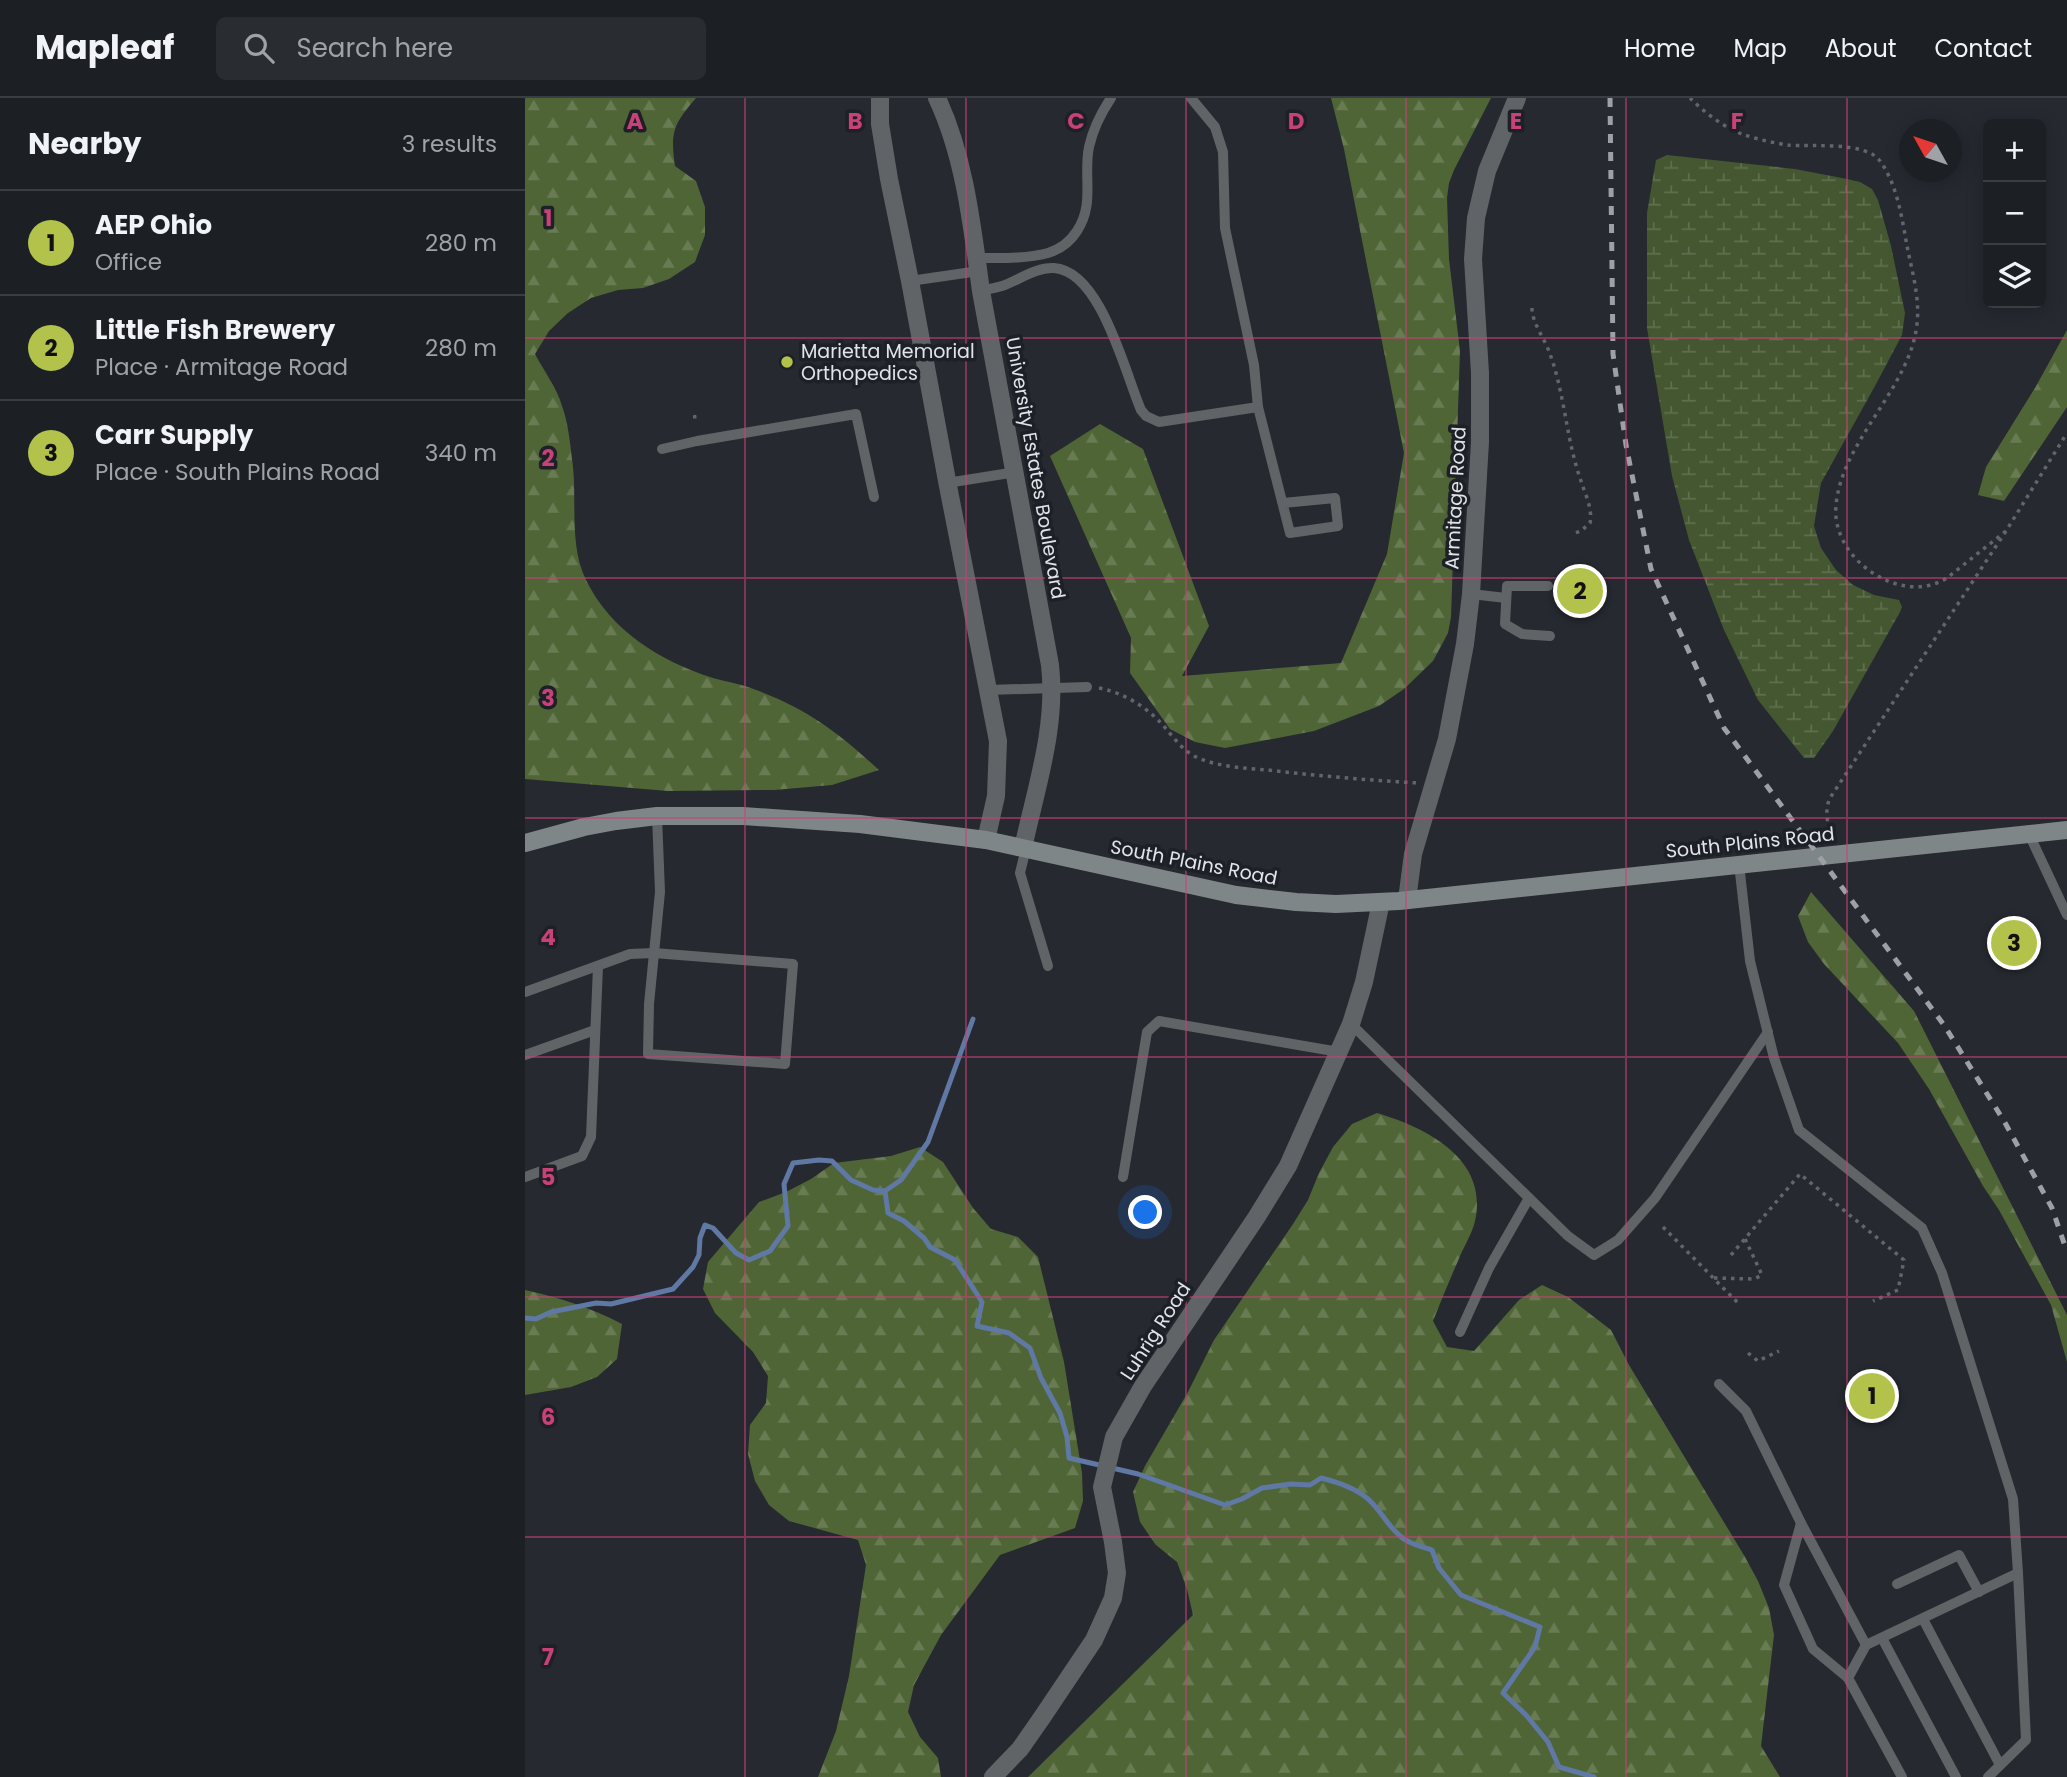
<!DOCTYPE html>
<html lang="en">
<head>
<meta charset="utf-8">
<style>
	:root { --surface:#1c1f24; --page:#292c31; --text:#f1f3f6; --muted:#a0a2a6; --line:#3a3d41; --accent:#b3c24b }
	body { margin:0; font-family:Poppins,sans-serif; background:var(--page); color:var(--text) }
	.controls { position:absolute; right:21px; top:21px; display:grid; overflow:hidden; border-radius:10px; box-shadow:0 4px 18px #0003 }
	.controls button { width:63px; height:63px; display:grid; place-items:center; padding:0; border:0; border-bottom:2px solid var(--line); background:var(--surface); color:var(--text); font:35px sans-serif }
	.compass { position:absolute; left:1374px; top:21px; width:63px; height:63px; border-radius:50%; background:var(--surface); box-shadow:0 4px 18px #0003; rotate:310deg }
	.you { position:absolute; left:621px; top:1115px; width:24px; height:24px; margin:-18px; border:5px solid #fff; border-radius:50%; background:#1a73e8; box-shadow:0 0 0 10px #1a73e833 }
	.badge { display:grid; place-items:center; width:46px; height:46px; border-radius:50%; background:var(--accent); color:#111; font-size:23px; font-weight:700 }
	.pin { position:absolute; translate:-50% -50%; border:4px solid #fff; box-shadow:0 2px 7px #0006 }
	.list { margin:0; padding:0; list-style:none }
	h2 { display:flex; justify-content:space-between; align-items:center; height:91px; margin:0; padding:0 28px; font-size:30px }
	h2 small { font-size:23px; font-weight:400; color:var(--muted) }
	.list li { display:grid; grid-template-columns:46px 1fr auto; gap:21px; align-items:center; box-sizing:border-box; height:105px; padding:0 28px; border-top:2px solid var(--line) }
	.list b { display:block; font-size:26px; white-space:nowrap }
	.list p { margin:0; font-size:23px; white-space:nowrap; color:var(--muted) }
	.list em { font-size:23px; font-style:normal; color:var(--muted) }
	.icon { flex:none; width:38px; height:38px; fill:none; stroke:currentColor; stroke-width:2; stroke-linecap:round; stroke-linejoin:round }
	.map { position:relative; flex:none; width:1542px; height:1679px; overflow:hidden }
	header { display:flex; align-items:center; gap:42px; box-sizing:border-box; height:98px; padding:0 35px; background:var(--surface); border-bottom:2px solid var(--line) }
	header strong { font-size:33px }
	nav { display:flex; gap:38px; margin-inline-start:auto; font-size:24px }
	.search { width:490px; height:63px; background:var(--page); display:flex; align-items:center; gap:18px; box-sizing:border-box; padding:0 24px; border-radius:10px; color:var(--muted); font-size:26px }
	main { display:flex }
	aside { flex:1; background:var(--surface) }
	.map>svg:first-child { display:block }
	.forest { fill:url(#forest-firs) }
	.wetland { fill:url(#wetland-marsh) }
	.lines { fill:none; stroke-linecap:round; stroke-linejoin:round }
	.stream { stroke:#6078a4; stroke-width:5 }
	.path { stroke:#62656b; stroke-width:3.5; stroke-dasharray:3.5 5; stroke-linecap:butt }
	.lane { stroke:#606466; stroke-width:10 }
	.street { stroke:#606466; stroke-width:18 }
	.secondary { stroke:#7f8688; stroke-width:18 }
	.rail { stroke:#9ea0a6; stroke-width:5; stroke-dasharray:9 9; stroke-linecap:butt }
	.grid { fill:none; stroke:#c84177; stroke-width:2; stroke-opacity:0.55 }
	.poi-dot { fill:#b3c24b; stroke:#1d2026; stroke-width:2.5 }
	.labels { text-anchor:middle; stroke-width:7; stroke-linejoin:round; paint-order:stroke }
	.poi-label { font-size:19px; fill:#e2e4e9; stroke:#1d2026; text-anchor:start }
	.street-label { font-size:19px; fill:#e2e4e9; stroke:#1d2026 }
	.grid-label { font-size:23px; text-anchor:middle; font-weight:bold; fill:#c84177; stroke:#1d2026; stroke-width:7; stroke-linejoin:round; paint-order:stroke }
</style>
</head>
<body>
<header>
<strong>Mapleaf</strong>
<div class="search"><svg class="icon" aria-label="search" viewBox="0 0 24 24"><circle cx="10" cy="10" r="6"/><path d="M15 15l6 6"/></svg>Search here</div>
<nav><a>Home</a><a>Map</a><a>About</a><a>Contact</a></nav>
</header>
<main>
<aside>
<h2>Nearby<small>3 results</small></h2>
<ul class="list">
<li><span class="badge">1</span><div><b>AEP Ohio</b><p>Office</p></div><em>280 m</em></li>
<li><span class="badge">2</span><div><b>Little Fish Brewery</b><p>Place · Armitage Road</p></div><em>280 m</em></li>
<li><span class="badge">3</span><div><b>Carr Supply</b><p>Place · South Plains Road</p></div><em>340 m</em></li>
</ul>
</aside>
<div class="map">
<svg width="1542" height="1679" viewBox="0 0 1542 1679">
	<defs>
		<pattern id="forest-firs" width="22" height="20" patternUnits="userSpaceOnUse" patternTransform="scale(1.75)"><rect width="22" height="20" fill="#4f6536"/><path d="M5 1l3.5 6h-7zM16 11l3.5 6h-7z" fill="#687b53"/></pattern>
		<pattern id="wetland-marsh" width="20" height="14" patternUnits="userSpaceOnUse" patternTransform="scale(1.75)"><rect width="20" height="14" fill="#445730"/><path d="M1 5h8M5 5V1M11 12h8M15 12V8" fill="none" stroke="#5f6f4e"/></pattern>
	</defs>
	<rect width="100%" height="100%" fill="#262930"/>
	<g class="forest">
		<path d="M 0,0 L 171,0 C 149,26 145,33 150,68 L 171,83 L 180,109 L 180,137 L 170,164 L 144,181 L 118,190 L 93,192 L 66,200 L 43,215 L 24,233 L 10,256 C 19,273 32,290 37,308 C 43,324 45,344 47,361 C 53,400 43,445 61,482 C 86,533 135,563 188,580 C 203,584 220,587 234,593 C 284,612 315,636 354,672 L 307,687 L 249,692 L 143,693 L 0,681 Z"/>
		<polygon points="806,0 966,0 929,72 924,85 922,100 924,161 935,253 926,519 923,535 908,563 879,591 854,608 789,633 700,650 670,644 645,631 605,575 606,540 525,358 575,326 618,351 684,528 657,578 816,565 862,456 879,355 819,51"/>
		<polygon points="1542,232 1542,309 1479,403 1453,397 1461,369 1510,290"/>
		<polygon points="1286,794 1389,913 1542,1217 1542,1264 1526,1207 1474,1112 1458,1088 1404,991 1373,945 1299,866 1283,844 1273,818"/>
		<path d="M 852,1015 C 902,1030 964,1061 950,1123 C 947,1136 938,1150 933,1163 C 924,1183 916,1203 908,1223 L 922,1249 L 949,1253 L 994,1202 L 1017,1187 L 1043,1199 L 1086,1232 L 1104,1267 L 1220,1459 L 1233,1483 L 1244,1510 L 1249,1537 L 1236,1648 L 1255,1679 L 503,1679 L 668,1517 L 662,1491 L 652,1464 L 631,1447 L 615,1424 L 608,1394 L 620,1368 L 663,1294 L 689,1242 L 768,1126 L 783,1102 L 794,1075 L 808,1049 L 827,1026 Z"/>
		<polygon points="395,1049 418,1064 448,1110 466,1131 493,1139 513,1159 539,1264 557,1375 558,1403 550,1430 475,1457 416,1537 389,1587 383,1614 395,1639 413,1660 416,1679 293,1679 311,1633 324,1578 341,1467 333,1442 264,1423 244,1407 230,1383 223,1356 225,1327 241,1305 243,1278 228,1254 190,1215 178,1191 183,1164 234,1104 261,1094 286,1081 309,1065 366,1058"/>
		<path d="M 0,1192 C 35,1200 65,1209 97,1226 L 92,1261 L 72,1279 L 46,1289 L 0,1297 Z"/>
	</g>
	<polygon class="wetland" points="1142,57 1270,71 1322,81 1335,84 1347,91 1353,102 1366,148 1380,215 1377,237 1350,288 1296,385 1289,428 1296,450 1311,472 1328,487 1349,497 1374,502 1377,509 1375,514 1308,633 1289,660 1279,660 1233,602 1199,532 1164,442 1147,378 1122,230 1122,115 1131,62"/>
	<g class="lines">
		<g class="stream">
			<polyline points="360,1093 376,1082 403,1044 448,921"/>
			<path d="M 0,1220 L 11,1221 L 26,1214 L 71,1205 L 86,1206 L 148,1191 L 168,1169 L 174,1157 L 175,1140 L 180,1127 L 188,1130 L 211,1155 L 224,1162 L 245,1153 L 263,1128 L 259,1086 L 268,1065 L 294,1062 L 307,1063 L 326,1082 L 348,1092 L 360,1093 L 363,1115 L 379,1123 L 399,1140 L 405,1149 L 430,1162 L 457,1204 L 452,1228 L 484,1235 L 505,1250 L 516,1280 L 535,1315 L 542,1339 L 544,1360 L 613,1376 L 700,1407 L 717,1401 L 737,1390 L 766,1386 L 785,1387 L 796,1380 C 811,1384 825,1388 838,1397 C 853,1407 859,1423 872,1435 C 881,1445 895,1448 907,1452 L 914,1470 L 936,1497 L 1015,1529 L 1010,1549 L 978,1595 L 1001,1617 L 1023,1644 L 1034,1669 L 1069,1679"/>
		</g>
		<g class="path">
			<path d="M 1165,0 C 1179,14 1198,29 1217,36 C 1231,41 1249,45 1263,47 C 1286,49 1341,43 1355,63 C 1372,86 1377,120 1382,148 C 1387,173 1395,200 1392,226 C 1385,291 1316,343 1311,408 C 1306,461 1376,509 1422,480 L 1481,433"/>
			<path d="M 1007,210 C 1007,225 1020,241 1025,256 C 1040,297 1041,341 1056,383 C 1060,396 1068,411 1065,425 L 1056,433 L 1050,435"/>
			<polyline points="168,319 176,318"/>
			<path d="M 574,590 C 595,594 615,605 631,620 C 644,632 653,649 669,658 C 691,669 719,670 743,672 C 793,678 843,682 893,685"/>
			<path d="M 1306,740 C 1303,726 1299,713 1305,700 L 1481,433 L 1542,335"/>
			<polyline points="1138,1129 1214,1206"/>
			<polyline points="1220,1141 1238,1179"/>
			<polyline points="1206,1157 1275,1076 1379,1162 1373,1192 1348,1203"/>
			<polyline points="1189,1180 1229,1181 1237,1177"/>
			<polyline points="1223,1255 1233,1263 1254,1253"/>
		</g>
		<g class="lane">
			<polyline points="666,0 690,29 698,54 700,130 729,267 733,309 765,435 813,428 810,400 758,405"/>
			<path d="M 453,160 C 476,160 500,161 523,155 C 536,151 545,144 552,133 C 570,106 558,78 564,49 C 568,31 576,15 586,0"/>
			<polyline points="385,183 454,173"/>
			<path d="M 456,193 C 463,191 471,190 477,188 C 494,182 511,169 529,170 C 576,173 600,275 616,312 L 621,318 L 634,324 L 733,309"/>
			<polyline points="137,351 172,343 331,316 349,399"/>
			<polyline points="422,385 491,374"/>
			<polyline points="1023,488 982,488 980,526 997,536 1025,538"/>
			<polyline points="946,496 981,500"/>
			<polyline points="463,592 562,589"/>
			<polyline points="1504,736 1542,817"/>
			<polyline points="501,750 495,775 523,868"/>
			<polyline points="0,894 105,856 129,855 268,866 260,966 123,956 124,906 135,794 132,718"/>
			<polyline points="826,926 1043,1138 1069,1157 1093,1142 1130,1100 1243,934"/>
			<polyline points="0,957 70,932"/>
			<polyline points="0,1079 57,1058 66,1039 73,868"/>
			<polyline points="598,1079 622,934 634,923 814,954"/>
			<polyline points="935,1234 964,1170 1004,1100"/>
			<polyline points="1194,1286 1221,1313 1276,1425 1341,1547 1493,1475 1488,1401 1417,1175 1397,1130 1274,1032 1249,960 1225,863 1214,766"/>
			<polyline points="1276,1425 1259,1487 1288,1551 1323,1580"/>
			<polyline points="1372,1486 1434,1457 1454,1494"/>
			<polyline points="1398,1521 1475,1667"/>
			<polyline points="1357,1540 1431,1679"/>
			<polyline points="1341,1547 1323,1580 1377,1679"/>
			<polyline points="1463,1679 1501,1642 1493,1475"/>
		</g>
		<g class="street">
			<polyline points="355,0 355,26 364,81 385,183 423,388 473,643 471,698 461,742"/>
			<path d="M 412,0 C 440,60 447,128 456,193 L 525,567 C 532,629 511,690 498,750"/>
			<polyline points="882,802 888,756 922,641 940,546 946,496 955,344 955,275 948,161 951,120 962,73 992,0"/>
			<polyline points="468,1679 495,1651 518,1618 569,1542 588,1500 592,1475 588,1444 577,1389 589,1339 618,1288 731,1120 763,1068 826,926 839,884 856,804"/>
		</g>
		<polyline class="secondary" points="0,745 59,729 91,723 132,718 218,718 335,726 461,742 711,797 771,804 811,806 874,803 1542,732"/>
		<polyline class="rail" points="1085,0 1088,256 1101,347 1126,471 1199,630 1419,927 1479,1023 1527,1110 1542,1154"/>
	</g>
	<path class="grid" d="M 220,0 L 220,1679M 441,0 L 441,1679M 661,0 L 661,1679M 881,0 L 881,1679M 1101,0 L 1101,1679M 1322,0 L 1322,1679M 0,240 L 1542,240M 0,480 L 1542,480M 0,720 L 1542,720M 0,959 L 1542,959M 0,1199 L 1542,1199M 0,1439 L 1542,1439"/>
	<circle class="poi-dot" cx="262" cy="264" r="7"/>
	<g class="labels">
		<g class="poi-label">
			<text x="276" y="260">Marietta Memorial<tspan x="276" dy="22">Orthopedics</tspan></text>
		</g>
		<g class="street-label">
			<text transform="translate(511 370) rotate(80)" y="7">University Estates Boulevard</text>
			<text transform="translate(930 400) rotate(-87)" y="7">Armitage Road</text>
			<text transform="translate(1225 744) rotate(-6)" y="7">South Plains Road</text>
			<text transform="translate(669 764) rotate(11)" y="7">South Plains Road</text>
			<text transform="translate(630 1233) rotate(-57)" y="7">Luhrig Road</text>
		</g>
	</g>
	<g class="grid-label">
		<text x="110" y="31">A</text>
		<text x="330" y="31">B</text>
		<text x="551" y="31">C</text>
		<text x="771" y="31">D</text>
		<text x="991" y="31">E</text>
		<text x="1212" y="31">F</text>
		<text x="23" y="128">1</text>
		<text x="23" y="368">2</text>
		<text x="23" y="608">3</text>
		<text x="23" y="847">4</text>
		<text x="23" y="1087">5</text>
		<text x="23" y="1327">6</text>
		<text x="23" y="1567">7</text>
	</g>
</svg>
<div class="controls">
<button>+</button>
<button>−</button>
<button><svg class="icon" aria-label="layers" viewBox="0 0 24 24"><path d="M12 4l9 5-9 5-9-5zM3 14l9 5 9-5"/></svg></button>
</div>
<svg class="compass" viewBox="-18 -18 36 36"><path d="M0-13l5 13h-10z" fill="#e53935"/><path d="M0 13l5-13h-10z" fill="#a0a2a6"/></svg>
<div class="you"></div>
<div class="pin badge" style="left:1347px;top:1298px">1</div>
<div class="pin badge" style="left:1055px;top:493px">2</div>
<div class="pin badge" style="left:1489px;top:845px">3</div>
</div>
</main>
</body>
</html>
